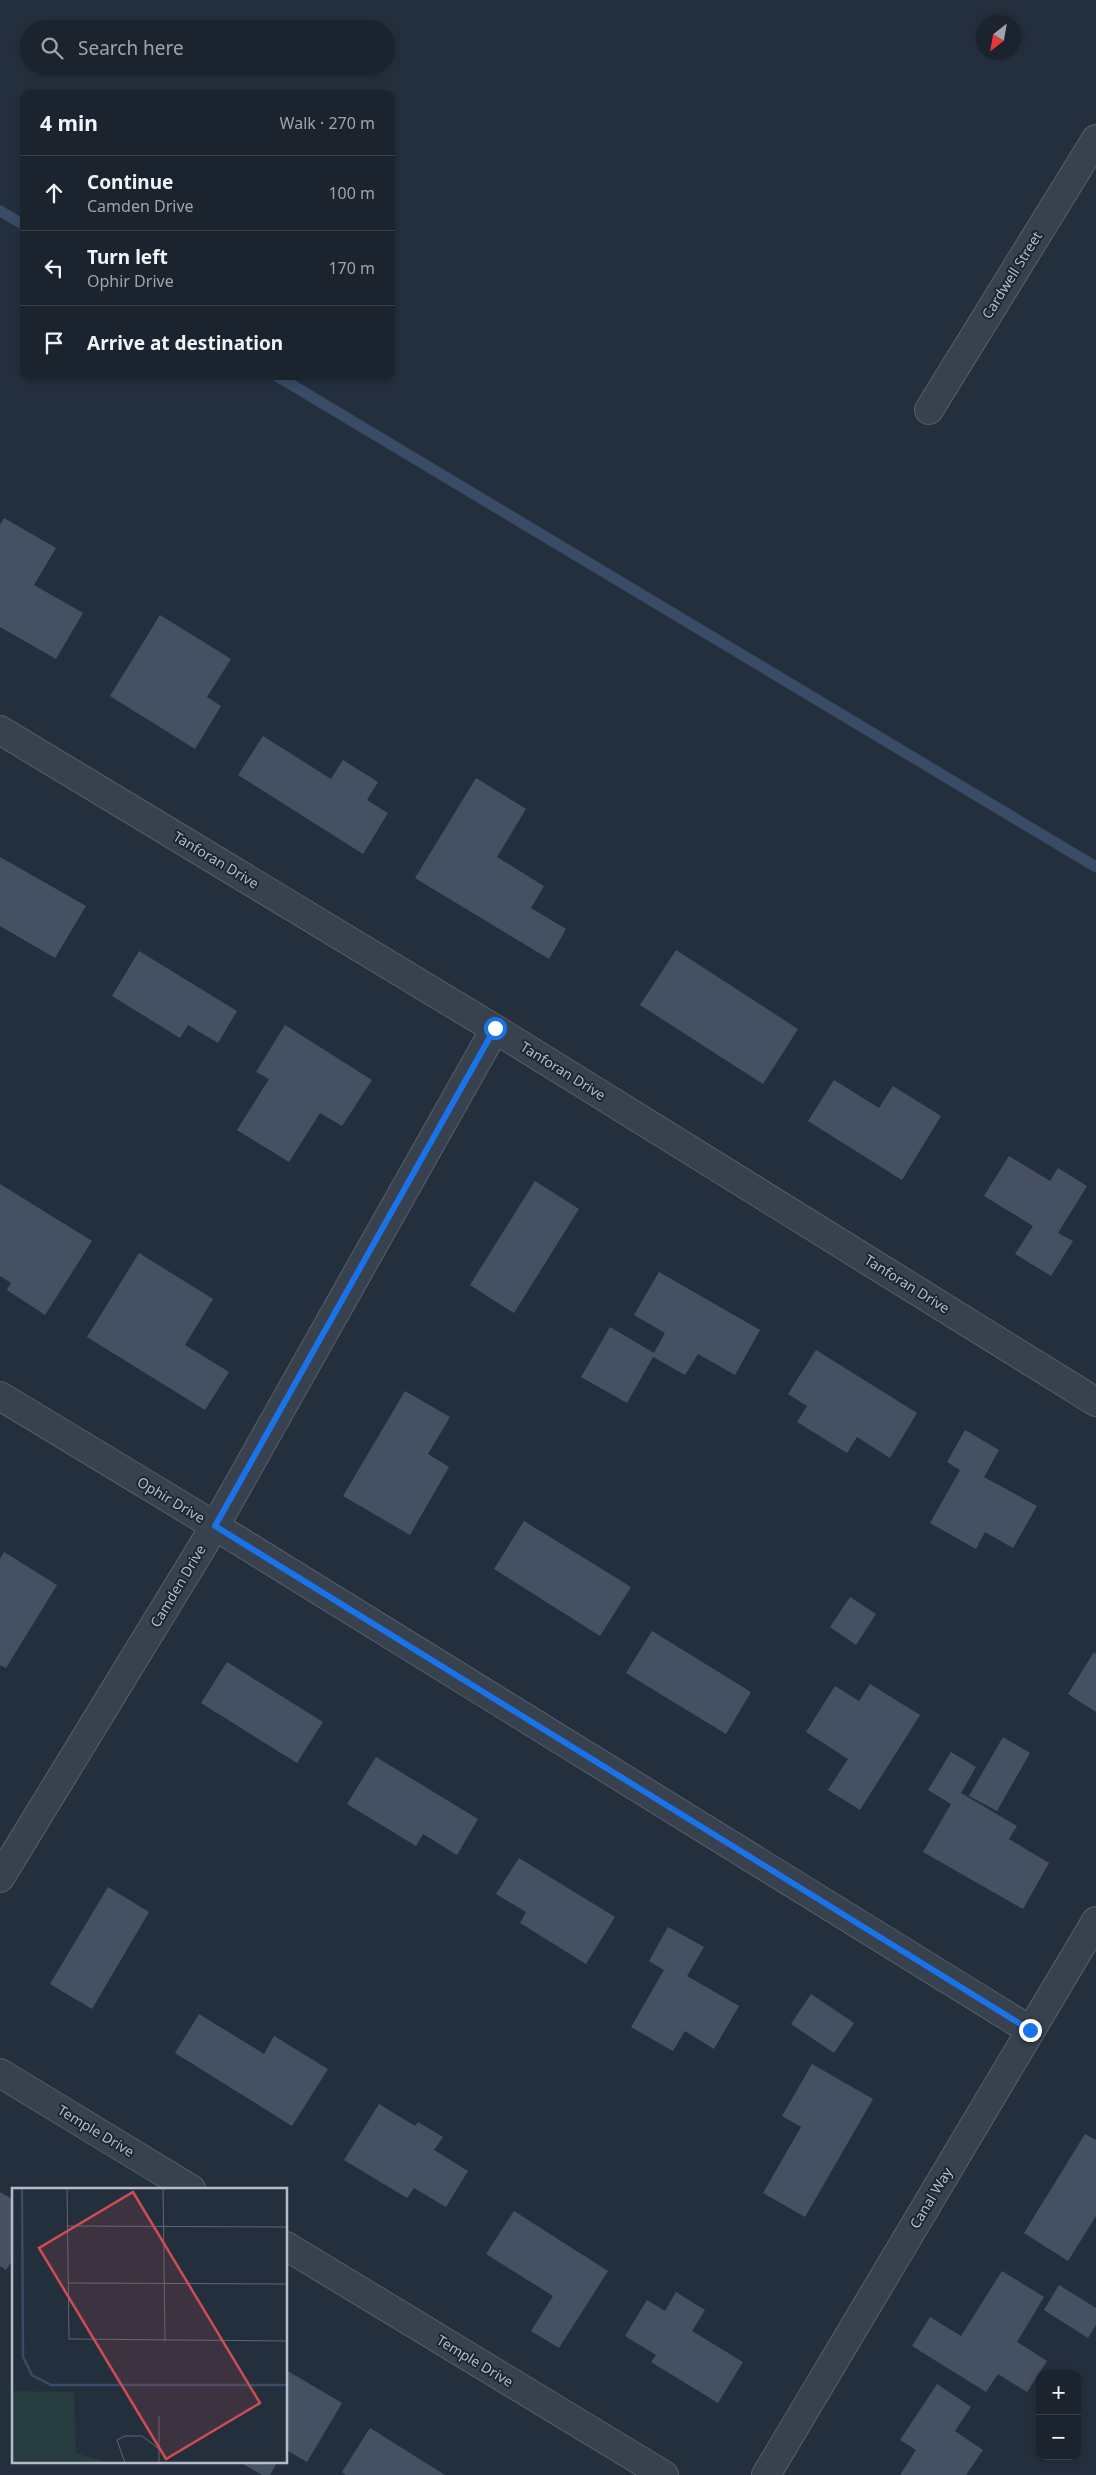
<!DOCTYPE html>
<html lang="en">
<head>
<meta charset="utf-8">
<style>
	:root { --surface:#1b232e; --page:#282f3a; --text:#f1f3f6; --muted:#a0a4aa; --line:#39404a }
	body { margin:0; font-family:"Noto Sans",sans-serif; background:var(--page); color:var(--text) }
	.controls { position:absolute; right:15px; bottom:15px; display:grid; overflow:hidden; border-radius:10px; box-shadow:0 2px 8px #0003 }
	.controls button { width:45px; height:45px; display:grid; place-items:center; padding:0; border:0; border-bottom:1px solid var(--line); background:var(--surface); color:var(--text); font:25px sans-serif }
	.compass { position:absolute; left:976px; top:15px; width:45px; height:45px; border-radius:50%; background:var(--surface); box-shadow:0 2px 8px #0003; rotate:211deg }
	.stop { position:absolute; width:15px; height:15px; margin:-11px; border:4px solid #1a73e8; border-radius:50%; background:#fff }
	.stop.end { background:#1a73e8; border-color:#fff; box-shadow:0 1px 5px #0008 }
	.list { margin:0; padding:0; list-style:none }
	h2 { display:flex; justify-content:space-between; align-items:center; height:65px; margin:0; padding:0 20px; font-size:21px }
	h2 small { font-size:16px; font-weight:400; color:var(--muted) }
	.list li { display:grid; grid-template-columns:32px 1fr auto; gap:15px; align-items:center; box-sizing:border-box; height:75px; padding:0 20px; border-top:1px solid var(--line) }
	.list b { display:block; font-size:19px; white-space:nowrap }
	.list p { margin:0; font-size:16px; white-space:nowrap; color:var(--muted) }
	.list em { font-size:16px; font-style:normal; color:var(--muted) }
	.icon { flex:none; width:28px; height:28px; fill:none; stroke:currentColor; stroke-width:2; stroke-linecap:round; stroke-linejoin:round }
	.map { position:relative; flex:none; width:1096px; height:2475px; overflow:hidden }
	.search { position:absolute; background:var(--surface); box-shadow:0 2px 8px #0003; left:20px; top:20px; width:375px; height:55px; display:flex; align-items:center; gap:12px; box-sizing:border-box; padding:0 18px; border-radius:28px; color:var(--muted); font-size:19px }
	.panel { position:absolute; background:var(--surface); box-shadow:0 2px 8px #0003; left:20px; top:90px; width:375px; height:290px; border-radius:10px }
	.map>svg:first-child { display:block }
	.lines { fill:none; stroke-linecap:round; stroke-linejoin:round }
	.stream { stroke:#394c67; stroke-width:11 }
	.building { fill:#455162 }
	.minor-casing { stroke:#565f6c; stroke-width:30 }
	.minor { stroke:#38414e; stroke-width:28 }
	.route { stroke:#1a73e8; stroke-width:6 }
	.labels { text-anchor:middle; stroke-width:4; stroke-linejoin:round; paint-order:stroke }
	.street-label { font-size:14px; fill:#b4bcc9; stroke:#1d2633 }
	.inset-river { fill:none; stroke:#394c67; stroke-width:2.5 }
	.inset-road { fill:none; stroke:#5e6776; stroke-width:1 }
	.view { fill:#ce4d50; fill-opacity:0.15; stroke:#ce4d50; stroke-width:2.5 }
	.inset-edge { fill:none; stroke:#b4bcc9; stroke-width:2.5 }
</style>
</head>
<body>
<div class="map">
<svg width="1096" height="2475" viewBox="0 0 1096 2475">
	<rect width="100%" height="100%" fill="#242f3e"/>
	<g class="lines">
		<g class="stream">
			<polyline points="0,211 24,225"/>
			<polyline points="277,376 1096,867"/>
		</g>
	</g>
	<g class="building">
		<polygon points="4,518 56,548 34,585 83,613 56,659 0,627 0,525"/>
		<polygon points="160,615 231,659 207,697 221,706 195,749 110,696"/>
		<polygon points="263,736 331,779 343,760 378,782 367,800 388,813 363,854 238,775"/>
		<polygon points="476,778 526,809 497,857 544,886 531,908 566,929 549,959 415,878"/>
		<polygon points="0,857 86,906 55,958 0,926"/>
		<polygon points="676,950 798,1029 763,1084 640,1005"/>
		<polygon points="139,951 237,1011 218,1043 188,1025 180,1038 112,996"/>
		<polygon points="285,1025 372,1080 342,1126 320,1113 289,1162 237,1130 269,1079 256,1072"/>
		<polygon points="834,1080 879,1108 893,1086 941,1116 902,1180 808,1121"/>
		<polygon points="1009,1156 1050,1181 1058,1168 1087,1186 1058,1233 1073,1241 1051,1276 1015,1254 1033,1226 984,1196"/>
		<polygon points="535,1181 579,1209 514,1313 470,1285"/>
		<polygon points="0,1184 92,1241 45,1315 7,1290 11,1283 0,1276"/>
		<polygon points="139,1253 213,1299 185,1345 229,1372 205,1410 87,1337"/>
		<polygon points="659,1272 760,1330 735,1375 698,1354 685,1375 653,1357 627,1403 581,1377 610,1327 654,1353 665,1333 634,1315"/>
		<polygon points="816,1350 917,1413 890,1458 857,1437 847,1453 797,1422 807,1406 788,1394"/>
		<polygon points="405,1391 450,1417 428,1454 449,1467 410,1535 343,1496"/>
		<polygon points="965,1430 999,1450 984,1477 1037,1506 1013,1548 985,1532 976,1549 930,1523 960,1470 947,1462"/>
		<polygon points="524,1521 631,1587 600,1636 494,1569"/>
		<polygon points="4,1552 57,1585 6,1668 0,1665 0,1559"/>
		<polygon points="850,1597 876,1614 856,1645 830,1627"/>
		<polygon points="652,1631 751,1692 726,1734 626,1673"/>
		<polygon points="1094,1652 1096,1654 1096,1712 1068,1694"/>
		<polygon points="227,1662 323,1722 297,1763 201,1703"/>
		<polygon points="870,1684 920,1715 860,1810 828,1790 848,1759 806,1732 835,1686 859,1701"/>
		<polygon points="1003,1737 1030,1753 997,1811 969,1796"/>
		<polygon points="951,1752 976,1767 961,1793 1017,1826 1009,1839 1049,1863 1023,1909 923,1852 951,1804 928,1790"/>
		<polygon points="376,1757 478,1819 457,1855 423,1834 416,1846 347,1804"/>
		<polygon points="519,1858 615,1917 586,1964 520,1923 526,1912 496,1894"/>
		<polygon points="108,1887 149,1912 92,2009 50,1984"/>
		<polygon points="668,1927 704,1947 687,1976 739,2006 714,2049 685,2031 673,2051 631,2027 664,1970 649,1961"/>
		<polygon points="811,1994 854,2023 834,2053 791,2024"/>
		<polygon points="199,2014 264,2054 274,2036 328,2069 292,2126 175,2053"/>
		<polygon points="812,2064 873,2099 805,2217 763,2193 801,2127 782,2116"/>
		<polygon points="379,2104 415,2126 418,2122 443,2137 434,2150 468,2171 446,2207 414,2188 407,2198 344,2160"/>
		<polygon points="1085,2134 1096,2140 1096,2216 1068,2261 1024,2233"/>
		<polygon points="0,2192 14,2200 14,2258 6,2270 0,2266"/>
		<polygon points="514,2211 608,2271 559,2348 531,2331 553,2296 486,2254"/>
		<polygon points="1002,2271 1044,2297 1017,2342 1047,2361 1027,2392 998,2374 986,2392 912,2346 930,2317 961,2336"/>
		<polygon points="1059,2285 1096,2308 1096,2325 1088,2338 1044,2310"/>
		<polygon points="676,2292 705,2310 692,2331 743,2362 718,2403 651,2362 656,2355 625,2336 647,2300 665,2311"/>
		<polygon points="286,2370 342,2403 307,2462 286,2450"/>
		<polygon points="937,2384 971,2407 955,2431 983,2450 966,2475 900,2475 916,2450 900,2440"/>
		<polygon points="370,2428 445,2475 346,2475 342,2472"/>
		<polygon points="238,2461 278,2461 270,2475 262,2475"/>
	</g>
	<g class="lines">
		<g class="minor-casing">
			<g id="minor">
				<polyline points="929,410 1096,139"/>
				<polyline points="0,730 495,1029 1096,1402"/>
				<polyline points="0,1396 215,1526 1030,2030"/>
				<polyline points="0,1878 215,1526 495,1029"/>
				<polyline points="0,2073 191,2189"/>
				<polyline points="286,2246 664,2475"/>
				<polyline points="766,2475 1096,1921"/>
			</g>
		</g>
		<use href="#minor" class="minor"/>
	</g>
	<g class="lines">
		<polyline class="route" points="495,1028 215,1526 1030,2030"/>
	</g>
	<g class="labels">
		<g class="street-label">
			<text transform="translate(1012 275) rotate(-58)" y="5">Cardwell Street</text>
			<text transform="translate(216 860) rotate(31)" y="5">Tanforan Drive</text>
			<text transform="translate(563 1071) rotate(32)" y="5">Tanforan Drive</text>
			<text transform="translate(907 1284) rotate(32)" y="5">Tanforan Drive</text>
			<text transform="translate(171 1500) rotate(31)" y="5">Ophir Drive</text>
			<text transform="translate(178 1586) rotate(-59)" y="5">Camden Drive</text>
			<text transform="translate(96 2131) rotate(31)" y="5">Temple Drive</text>
			<text transform="translate(931 2198) rotate(-59)" y="5">Canal Way</text>
			<text transform="translate(475 2361) rotate(31)" y="5">Temple Drive</text>
		</g>
	</g>
	<g transform="translate(12 2188)">
		<rect width="275" height="275" fill="#242f3e"/>
		<path d="M 0,203 L 62,204 L 64,265 L 97,275 L 0,275 Z" fill="#263c3f"/>
		<path class="inset-river" d="M 10,0 L 11,169 L 20,187 L 39,197 L 275,197"/>
		<path class="inset-road" d="M 55,0 L 57,151 L 275,153M 151,0 L 153,153M 55,38 L 275,39M 56,95 L 275,96M 113,275 L 105,252 L 113,248 L 130,248 L 147,261M 147,275 L 147,228"/>
		<path class="view" d="M 121,4 L 248,215 L 154,271 L 27,60 Z"/>
		<rect width="275" height="275" class="inset-edge"/>
	</g>
</svg>
<div class="controls">
<button>+</button>
<button>−</button>
</div>
<svg class="compass" viewBox="-18 -18 36 36"><path d="M0-13l5 13h-10z" fill="#e53935"/><path d="M0 13l5-13h-10z" fill="#a0a4aa"/></svg>
<div class="stop" style="left:495px;top:1028px"></div>
<div class="stop end" style="left:1030px;top:2030px"></div>
<div class="search"><svg class="icon" aria-label="search" viewBox="0 0 24 24"><circle cx="10" cy="10" r="6"/><path d="M15 15l6 6"/></svg>Search here</div>
<section class="panel">
<h2>4 min<small>Walk · 270 m</small></h2>
<ul class="list">
<li><svg class="icon" aria-label="ahead" viewBox="0 0 24 24"><path d="M12 20V5M6 11l6-6 6 6"/></svg><div><b>Continue</b><p>Camden Drive</p></div><em>100 m</em></li>
<li><svg class="icon" aria-label="left" viewBox="0 0 24 24"><path d="M17 20v-9H6M10 6l-5 5 5 5"/></svg><div><b>Turn left</b><p>Ophir Drive</p></div><em>170 m</em></li>
<li><svg class="icon" aria-label="arrive" viewBox="0 0 24 24"><path d="M6 21V4h12l-3 4 3 4H6"/></svg><div><b>Arrive at destination</b></div></li>
</ul>
</section>
</div>
</body>
</html>
